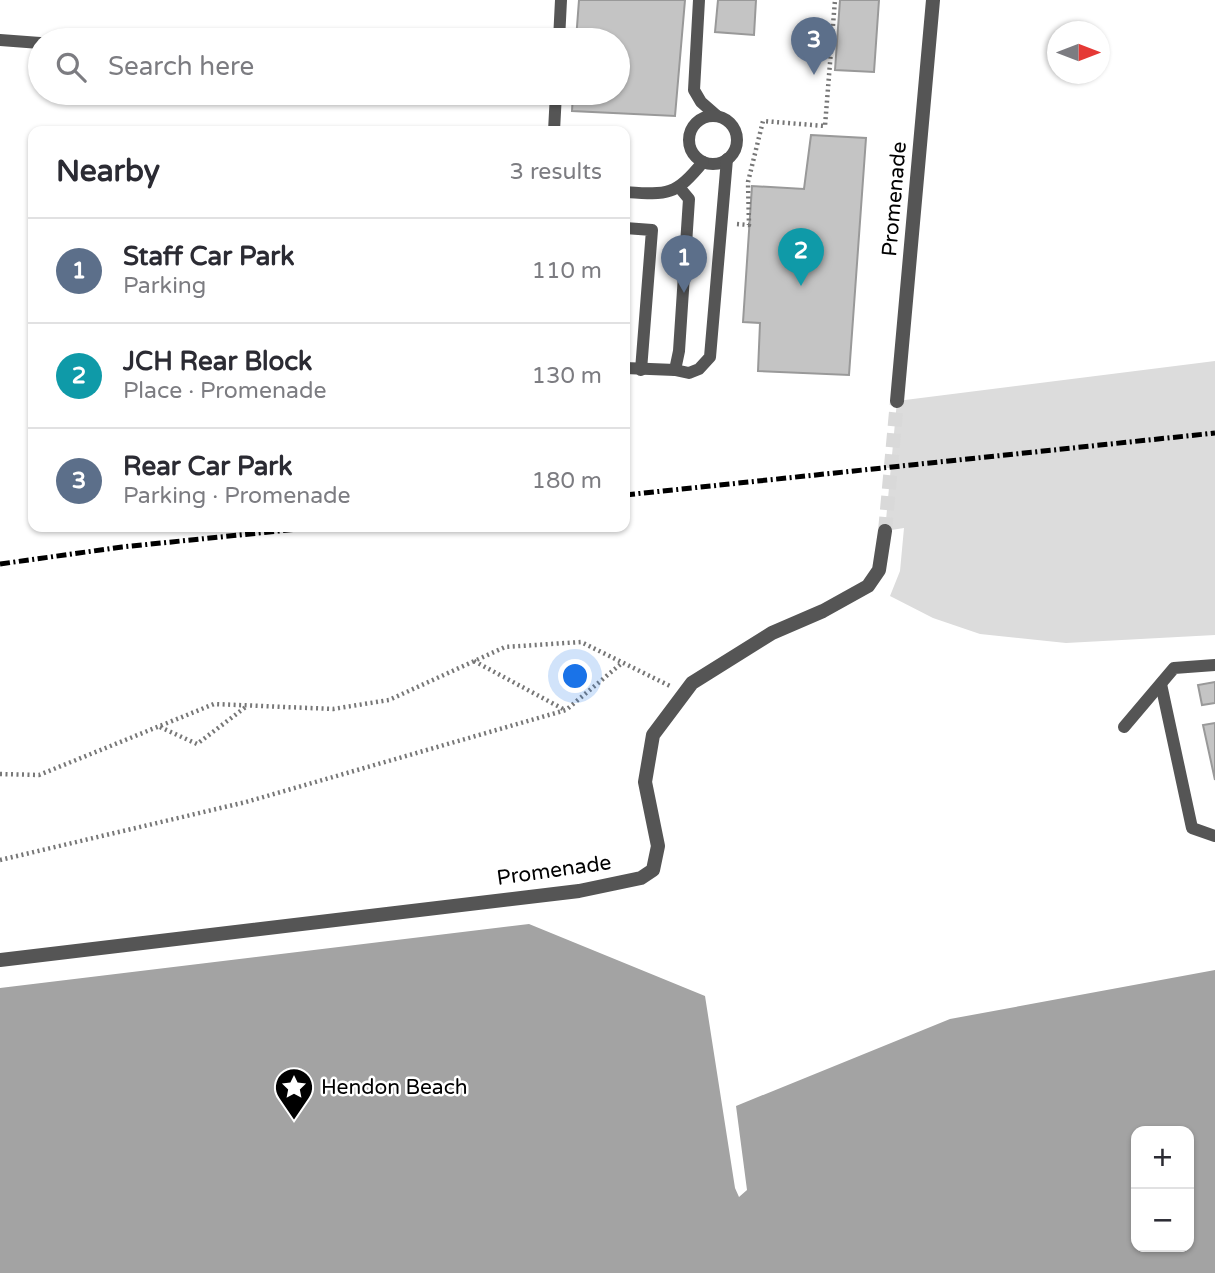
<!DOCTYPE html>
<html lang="en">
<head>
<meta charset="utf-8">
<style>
	:root { --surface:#fff; --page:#f7f7f7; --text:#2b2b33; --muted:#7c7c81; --line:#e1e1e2; --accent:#000 }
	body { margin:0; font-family:"Varela Round",sans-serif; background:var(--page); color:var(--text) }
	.controls { position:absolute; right:21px; bottom:21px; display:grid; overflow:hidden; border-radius:14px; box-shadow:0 2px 5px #0004 }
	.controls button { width:63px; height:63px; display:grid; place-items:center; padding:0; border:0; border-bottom:2px solid var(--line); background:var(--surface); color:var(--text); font:35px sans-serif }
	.compass { position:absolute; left:1047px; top:21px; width:63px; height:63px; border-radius:50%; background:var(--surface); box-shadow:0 2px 5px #0004; rotate:90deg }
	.you { position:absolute; left:576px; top:677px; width:24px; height:24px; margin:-18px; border:5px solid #fff; border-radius:50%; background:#1a73e8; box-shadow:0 0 0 10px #1a73e833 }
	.badge { display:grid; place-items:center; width:46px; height:46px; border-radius:50%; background:var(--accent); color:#fff; font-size:23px; font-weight:700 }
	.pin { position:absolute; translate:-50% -58px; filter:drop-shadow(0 2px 4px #0008) }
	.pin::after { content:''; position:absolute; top:37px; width:24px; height:21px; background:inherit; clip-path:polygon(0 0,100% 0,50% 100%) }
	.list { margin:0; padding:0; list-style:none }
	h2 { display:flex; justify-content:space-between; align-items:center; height:91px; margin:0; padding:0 28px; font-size:30px }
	h2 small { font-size:23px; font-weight:400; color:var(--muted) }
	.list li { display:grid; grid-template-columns:46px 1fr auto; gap:21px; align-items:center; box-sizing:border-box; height:105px; padding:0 28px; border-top:2px solid var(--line) }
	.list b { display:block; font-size:26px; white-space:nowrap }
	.list p { margin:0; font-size:23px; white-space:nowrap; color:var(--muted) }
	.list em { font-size:23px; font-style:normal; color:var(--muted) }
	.icon { flex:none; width:38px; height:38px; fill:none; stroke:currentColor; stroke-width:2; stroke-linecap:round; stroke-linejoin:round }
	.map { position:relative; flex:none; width:1215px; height:1273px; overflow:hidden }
	.search { position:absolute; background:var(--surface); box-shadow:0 2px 5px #0004; left:28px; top:28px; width:602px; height:77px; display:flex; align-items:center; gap:18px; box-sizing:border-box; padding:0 24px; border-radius:38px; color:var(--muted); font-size:26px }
	.panel { position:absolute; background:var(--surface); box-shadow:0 2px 5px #0004; left:28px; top:126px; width:602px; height:406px; border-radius:14px }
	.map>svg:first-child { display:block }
	.green { fill:#dcdcdc }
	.water { fill:#a3a3a3; fill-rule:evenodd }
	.building { fill:#c4c4c4; stroke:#999; stroke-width:2 }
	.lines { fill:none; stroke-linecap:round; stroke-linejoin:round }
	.street-tunnel { stroke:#d9d9d9; stroke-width:14; stroke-dasharray:14 7; stroke-linecap:butt }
	.path { stroke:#777; stroke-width:4.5; stroke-dasharray:2 3.5; stroke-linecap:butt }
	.lane { stroke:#555; stroke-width:12 }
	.street { stroke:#555; stroke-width:14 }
	.rail { stroke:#000; stroke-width:5; stroke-dasharray:10 3.5 2 3.5; stroke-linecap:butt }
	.labels { text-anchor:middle; stroke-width:5; stroke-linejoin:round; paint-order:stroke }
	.street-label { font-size:21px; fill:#000; stroke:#fff }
	.poi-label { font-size:21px; fill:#000; stroke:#fff; text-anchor:start }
</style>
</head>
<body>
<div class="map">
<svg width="1215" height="1273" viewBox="0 0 1215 1273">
	<rect width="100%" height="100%" fill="#fff"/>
	<polygon class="green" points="1215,361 1215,635 1066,643 980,634 933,618 890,596 900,571 904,528 885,531 897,401"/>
	<path class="water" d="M 529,924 L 705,996 L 735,1188 L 739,1197 L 747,1190 L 736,1106 L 950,1019 L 1215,970 L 1215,1273 L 0,1273 L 0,988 ZM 1136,1131 L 1189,1131 L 1189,1247 L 1136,1247 Z"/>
	<g class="building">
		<polygon points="579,0 685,0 675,116 572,111 573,93 618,93 618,40 576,40"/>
		<polygon points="718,0 756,0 754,35 715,32"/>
		<polygon points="840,0 879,0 874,72 835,70"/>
		<polygon points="811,135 866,138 849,375 758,371 760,323 743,322 752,186 804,189"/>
		<polygon points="1215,682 1215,703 1202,705 1198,685"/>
		<polygon points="1215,723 1215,780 1203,725"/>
	</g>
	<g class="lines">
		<polyline class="street-tunnel" points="885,531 897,401"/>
		<g class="path">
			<polyline points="737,224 749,225 748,182 763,121 825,126 835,0"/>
			<polyline points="474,661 565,710"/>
			<polyline points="160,727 197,744 247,706"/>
			<polyline points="0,774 39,775 214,704 333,709 389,700 505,647 581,642 670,686"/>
			<polyline points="0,860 246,802 566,710 622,663"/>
		</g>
		<g class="lane">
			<polyline points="699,0 694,90 701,102 717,116"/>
			<polyline points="0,40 40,43"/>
			<polyline points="559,40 561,0"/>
			<circle cx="713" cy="140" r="24"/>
			<polyline points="554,131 556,93"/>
			<path d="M 625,192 C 668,195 675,196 703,162"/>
			<polyline points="625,228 652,230 641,370"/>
			<polyline points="625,368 675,370 689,373 699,369 710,357 727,159"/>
			<polyline points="675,370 679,351 689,199 679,187"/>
			<polyline points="1161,684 1192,828 1215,836"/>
			<polyline points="1124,727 1174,668 1215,665"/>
		</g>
		<g class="street">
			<polyline points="897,401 933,0"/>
			<polyline points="0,960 579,891 641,878 653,870 658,846 645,782 653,735 692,683 772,633 823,611 868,586 879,570 885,531"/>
		</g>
		<g class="rail">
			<polyline points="625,495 1215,433"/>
			<polyline points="0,564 122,547 318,527"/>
		</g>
	</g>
	<defs>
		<g id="sight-pin" transform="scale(2.0125)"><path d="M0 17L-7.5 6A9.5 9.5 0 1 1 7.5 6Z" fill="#000" stroke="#fff"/><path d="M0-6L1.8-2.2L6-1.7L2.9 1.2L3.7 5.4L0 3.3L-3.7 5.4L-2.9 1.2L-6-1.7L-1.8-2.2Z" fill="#fff"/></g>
	</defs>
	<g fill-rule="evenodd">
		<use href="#sight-pin" x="294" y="1087"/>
	</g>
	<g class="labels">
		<g class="street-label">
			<text transform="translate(894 199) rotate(-85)" y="7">Promenade</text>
			<text transform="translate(554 870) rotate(-8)" y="7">Promenade</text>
		</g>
		<g class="poi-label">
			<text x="321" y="1094">Hendon Beach</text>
		</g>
	</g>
</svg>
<div class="controls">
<button>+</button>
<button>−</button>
</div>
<svg class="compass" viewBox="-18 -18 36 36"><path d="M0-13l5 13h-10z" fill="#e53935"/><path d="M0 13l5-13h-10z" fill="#7c7c81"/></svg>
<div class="you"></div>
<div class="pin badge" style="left:684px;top:293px;background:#5c6f8a">1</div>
<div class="pin badge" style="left:801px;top:286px;background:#0f9aa8">2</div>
<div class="pin badge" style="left:814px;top:75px;background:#5c6f8a">3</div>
<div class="search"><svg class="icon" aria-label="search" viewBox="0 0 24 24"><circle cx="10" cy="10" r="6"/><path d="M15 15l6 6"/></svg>Search here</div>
<section class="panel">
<h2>Nearby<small>3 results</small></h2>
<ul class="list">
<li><span class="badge" style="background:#5c6f8a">1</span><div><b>Staff Car Park</b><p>Parking</p></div><em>110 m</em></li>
<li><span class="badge" style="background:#0f9aa8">2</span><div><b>JCH Rear Block</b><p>Place · Promenade</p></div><em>130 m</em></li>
<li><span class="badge" style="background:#5c6f8a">3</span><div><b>Rear Car Park</b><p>Parking · Promenade</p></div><em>180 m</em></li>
</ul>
</section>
</div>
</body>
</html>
